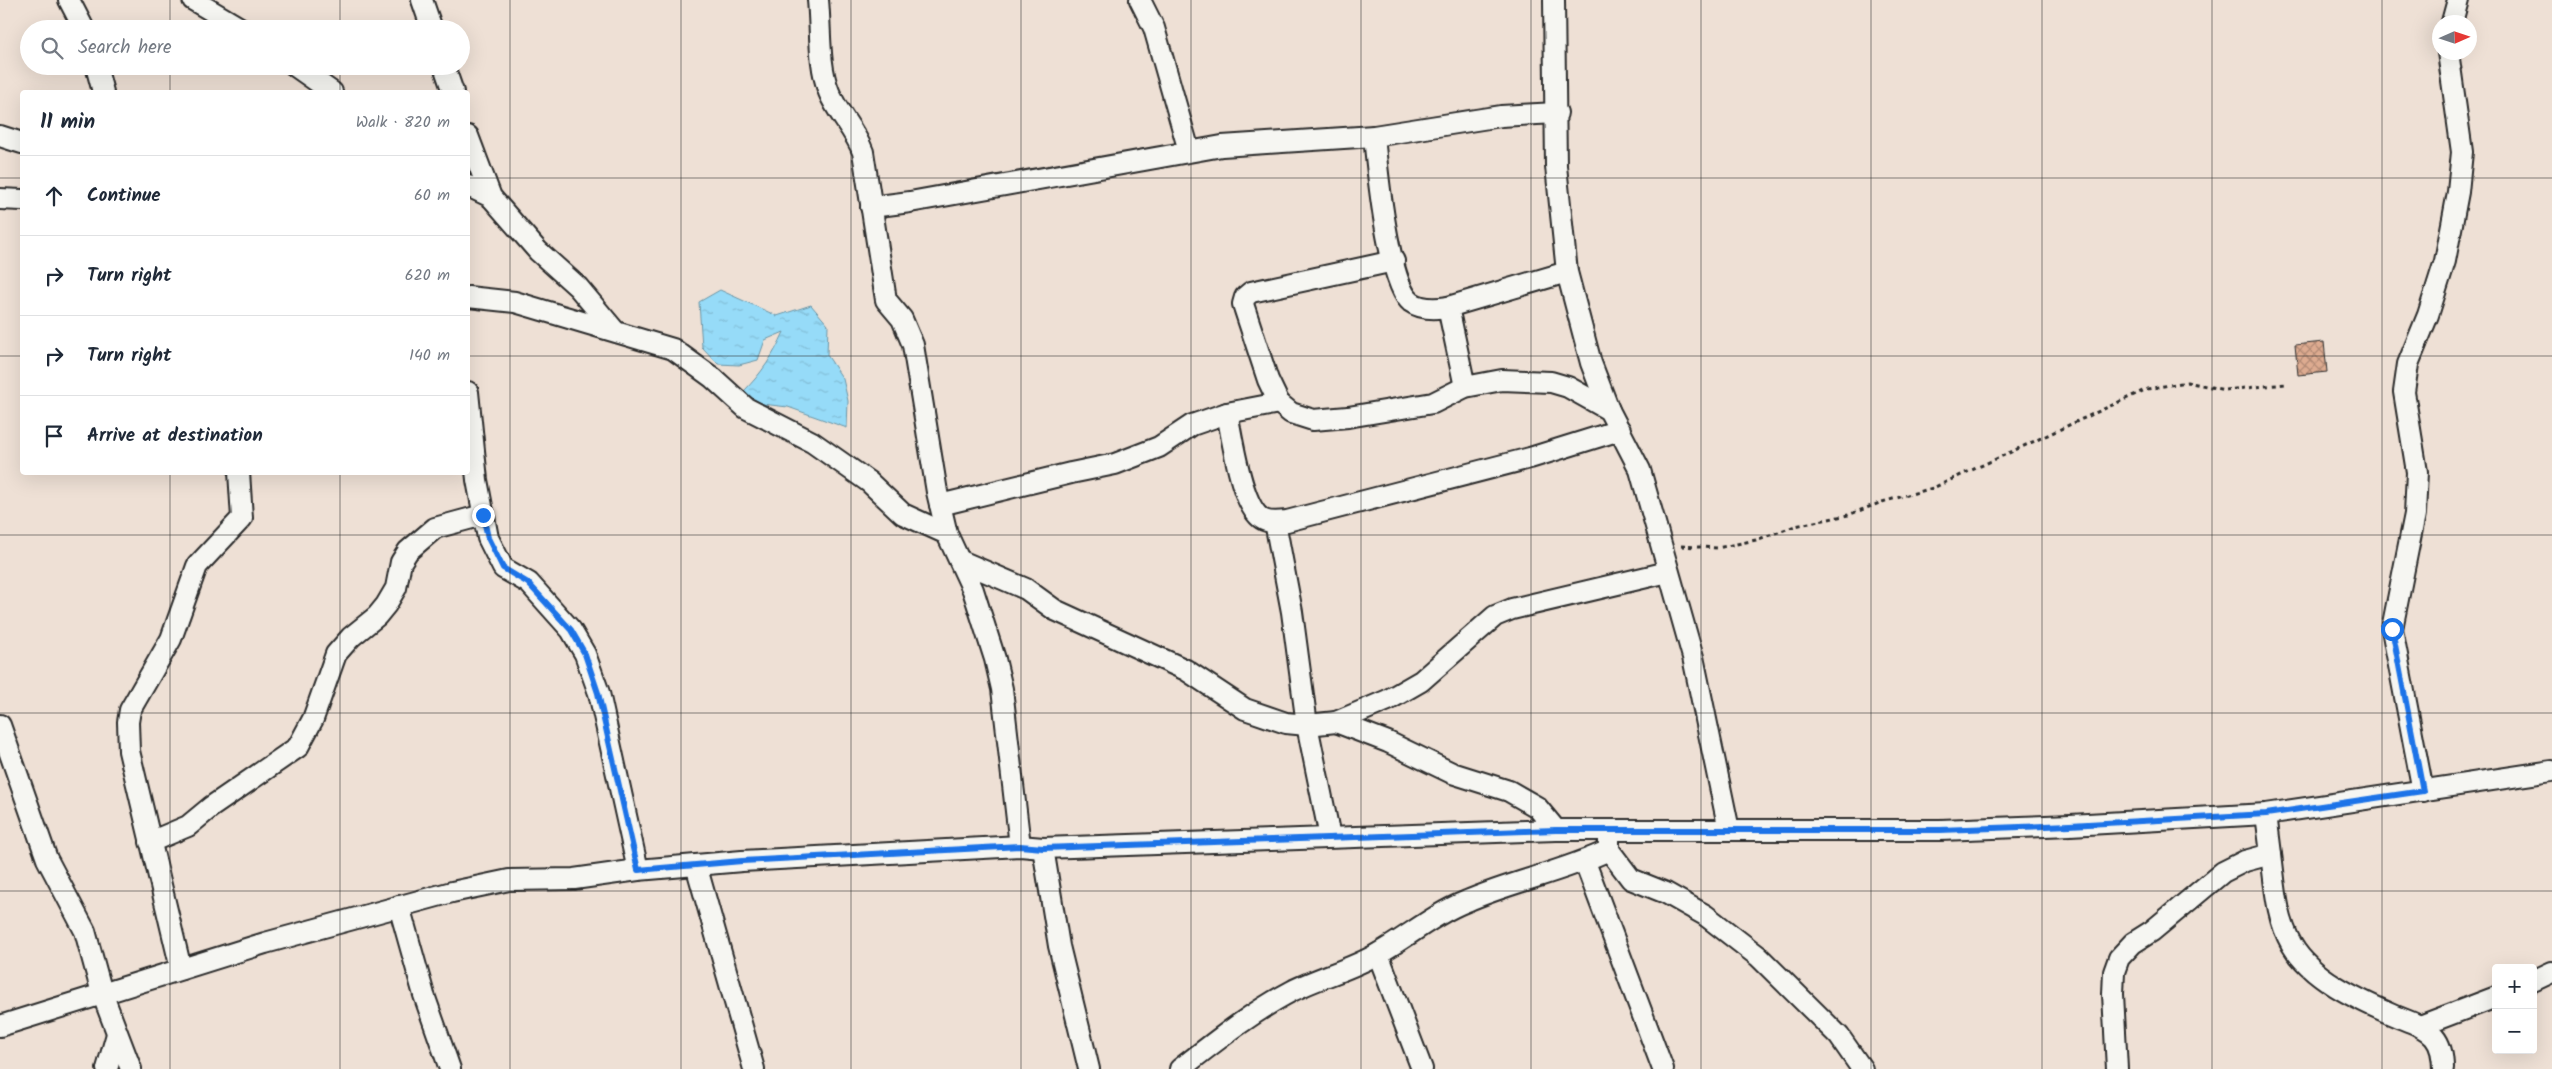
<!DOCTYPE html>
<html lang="en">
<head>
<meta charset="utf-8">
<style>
	:root { --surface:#fff; --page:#f6f6f7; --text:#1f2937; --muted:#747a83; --line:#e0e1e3 }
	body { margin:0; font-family:Kalam,sans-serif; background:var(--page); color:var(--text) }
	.controls { position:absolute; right:15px; bottom:15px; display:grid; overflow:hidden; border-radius:5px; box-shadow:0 5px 20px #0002 }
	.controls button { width:45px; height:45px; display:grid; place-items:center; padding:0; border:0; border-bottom:1px solid var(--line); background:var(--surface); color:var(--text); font:25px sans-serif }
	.compass { position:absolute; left:2432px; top:15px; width:45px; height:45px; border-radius:50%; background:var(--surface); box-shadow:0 5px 20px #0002; rotate:87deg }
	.stop { position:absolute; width:15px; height:15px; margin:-11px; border:4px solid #1a73e8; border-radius:50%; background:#fff }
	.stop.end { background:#1a73e8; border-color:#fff; box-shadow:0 1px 5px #0008 }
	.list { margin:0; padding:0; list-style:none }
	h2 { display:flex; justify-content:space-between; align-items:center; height:65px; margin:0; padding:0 20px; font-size:21px }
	h2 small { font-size:16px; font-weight:400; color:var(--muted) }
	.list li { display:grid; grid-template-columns:32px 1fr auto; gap:15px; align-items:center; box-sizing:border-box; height:80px; padding:0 20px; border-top:1px solid var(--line) }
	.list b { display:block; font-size:19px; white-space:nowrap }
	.list em { font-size:16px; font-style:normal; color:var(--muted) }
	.icon { flex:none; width:28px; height:28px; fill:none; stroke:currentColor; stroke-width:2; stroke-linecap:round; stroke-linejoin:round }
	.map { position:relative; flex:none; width:2552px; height:1069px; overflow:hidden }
	.search { position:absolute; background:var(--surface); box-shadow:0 5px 20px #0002; left:20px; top:20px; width:450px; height:55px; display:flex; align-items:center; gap:12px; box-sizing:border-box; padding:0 18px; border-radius:28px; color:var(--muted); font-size:19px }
	.panel { position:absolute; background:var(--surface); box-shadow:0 5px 20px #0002; left:20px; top:90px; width:450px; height:385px; border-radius:5px }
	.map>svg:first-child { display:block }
	.water { fill:url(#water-ripples); stroke:#6b95a6 }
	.building { fill:url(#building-cross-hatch); stroke:#2b2b2b }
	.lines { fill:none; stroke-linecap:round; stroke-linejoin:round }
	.minor-casing { stroke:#2b2b2b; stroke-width:24 }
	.path { stroke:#2b2b2b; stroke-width:3; stroke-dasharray:4 4; stroke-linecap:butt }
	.minor { stroke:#f6f6f2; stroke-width:20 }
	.route { stroke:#1a73e8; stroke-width:6 }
	.grid { fill:none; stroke:#2b2b2b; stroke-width:1; stroke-opacity:0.55 }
</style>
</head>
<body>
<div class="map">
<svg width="2552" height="1069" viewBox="0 0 2552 1069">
	<defs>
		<pattern id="water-ripples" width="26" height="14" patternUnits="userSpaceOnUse" patternTransform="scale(1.25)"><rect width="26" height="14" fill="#96dbf8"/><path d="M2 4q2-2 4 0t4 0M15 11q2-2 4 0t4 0" fill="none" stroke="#81bcd5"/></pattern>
		<pattern id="building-cross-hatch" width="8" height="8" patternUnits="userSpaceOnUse" patternTransform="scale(1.25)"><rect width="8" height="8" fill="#ddab90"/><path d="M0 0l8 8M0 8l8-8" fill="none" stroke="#b38b76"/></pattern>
	</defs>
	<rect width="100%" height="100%" fill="#eee0d5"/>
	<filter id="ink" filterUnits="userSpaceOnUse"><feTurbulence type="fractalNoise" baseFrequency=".02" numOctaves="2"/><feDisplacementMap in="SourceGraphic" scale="10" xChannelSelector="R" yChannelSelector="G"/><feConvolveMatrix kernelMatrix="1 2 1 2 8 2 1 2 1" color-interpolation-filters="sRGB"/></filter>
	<g filter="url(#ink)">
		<path class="water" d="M 720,290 L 777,316 L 811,305 L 828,325 L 827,355 L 843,379 L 848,401 L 847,428 L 788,407 L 762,404 L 743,392 C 762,373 773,356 784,332 L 765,340 L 758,360 L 739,365 L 718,364 L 702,347 L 699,302 Z"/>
		<polygon class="building" points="2324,342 2327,372 2298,375 2295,345"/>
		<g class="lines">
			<g class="minor-casing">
				<g id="minor">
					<polyline points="69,0 84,29"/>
					<polyline points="193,0 242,29"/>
					<polyline points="422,0 432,29"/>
					<path d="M 818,0 C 821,30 818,64 829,92 C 837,113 855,130 863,152 L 886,300 L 902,319 L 913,345 L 937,492 L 947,534 L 973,590 L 995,659 L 1002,689 L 1020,846"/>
					<polyline points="1140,0 1154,28 1189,151"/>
					<polyline points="1554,0 1556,166 1567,272 1591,363 1609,410 1640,470 1693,657 1729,830"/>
					<polyline points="2452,22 2458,0"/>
					<polyline points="96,66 103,92"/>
					<polyline points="295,66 332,92"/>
					<polyline points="444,66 453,92"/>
					<polyline points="0,136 22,143"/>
					<polyline points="468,136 491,197 538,251 578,287 614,330"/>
					<path d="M 1374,136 C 1377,167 1388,284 1411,302 C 1422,310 1436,309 1448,307 L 1567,272"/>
					<polyline points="468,186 491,197"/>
					<polyline points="0,199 22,200"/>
					<polyline points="871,207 910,202 1222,146 1374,136 1501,116 1557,113"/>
					<polyline points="1394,261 1251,292 1245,297 1243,304 1268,380 1279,403 1291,413 1313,420 1348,417 1433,403 1465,387 1502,380 1551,382 1568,387 1609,410"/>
					<polyline points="468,297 515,302 673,349 713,378 746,408 812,442 869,482 903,514 947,534"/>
					<polyline points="1448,307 1465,387"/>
					<polyline points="468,392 477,480 488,538 503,568 529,583 571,630 585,654 599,693 638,870"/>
					<path d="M 1227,413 C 1232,436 1241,509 1264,520 C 1271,523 1279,522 1287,521 L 1530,458 L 1620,430"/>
					<polyline points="940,505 1071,473 1115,464 1159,447 1192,425 1227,413 1279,403"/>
					<polyline points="1275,522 1292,612 1307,725 1330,837"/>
					<polyline points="961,561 1026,589 1055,610 1186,670 1245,709 1286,723 1307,725 1336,722 1388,700 1421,681 1495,616 1512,609 1668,572"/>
					<polyline points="1336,722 1388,742 1452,773 1509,791 1537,807 1556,830"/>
					<polyline points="0,725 47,859 85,931 102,993 131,1069"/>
					<polyline points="2423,791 2392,629 2415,514 2417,472 2404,392 2408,364 2428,315 2445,261 2458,192 2462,152 2448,52"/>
					<polyline points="1609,837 1609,850 1631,879 1666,893 1705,915 1758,956 1839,1036 1862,1069"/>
					<polyline points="150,842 188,826 211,807 298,747 313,719 336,654 351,637 377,616 386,605 396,588 401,562 408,551 435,528 483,515"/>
					<polyline points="1043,848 1059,946 1089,1069"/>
					<path d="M 2271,854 C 2275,884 2276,918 2292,945 C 2311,978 2357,999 2391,1014 C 2406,1021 2422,1024 2434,1037 C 2441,1045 2443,1059 2443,1069"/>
					<polyline points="1585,862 1663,1069"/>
					<polyline points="696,865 754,1069"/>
					<polyline points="399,906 424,995 450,1069"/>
					<polyline points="1378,954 1422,1069"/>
					<polyline points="181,969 129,751 128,722 130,710 171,639 197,566 242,518 239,472"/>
					<polyline points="2533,981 2552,972"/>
					<polyline points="0,1026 265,943 452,892 509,880 574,879 638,870 742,861 1020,846 1043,848 1556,830 1940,830 2070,825 2266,814 2552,771"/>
					<polyline points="2420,1026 2496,997"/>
					<polyline points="107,1069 117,1034"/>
					<path d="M 1180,1069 C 1216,1041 1252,1012 1292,991 C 1319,977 1353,969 1379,953 C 1409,936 1434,914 1467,901 C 1513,881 1563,872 1609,850"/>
					<polyline points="2117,1069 2113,994 2114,972 2119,958 2133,943 2152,931 2223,872 2245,861 2271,854 2266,814"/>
				</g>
			</g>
			<polyline class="path" points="1681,546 1717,548 1756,540 1795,526 1848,515 1882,502 1933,488 2147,389 2187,382 2225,390 2286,384"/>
			<use href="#minor" class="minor"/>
		</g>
	</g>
	<g class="lines" filter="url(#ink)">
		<polyline class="route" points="483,515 488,538 503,568 528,583 571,630 585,654 598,693 638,870 742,861 1020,846 1043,848 1556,830 1940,830 2070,825 2266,814 2423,791 2392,629"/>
	</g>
	<path class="grid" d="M 170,0 L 170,29M 340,0 L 340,29M 510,0 L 510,1069M 681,0 L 681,1069M 851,0 L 851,1069M 1021,0 L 1021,1069M 1191,0 L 1191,1069M 1361,0 L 1361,1069M 1531,0 L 1531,1069M 1701,0 L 1701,1069M 1871,0 L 1871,1069M 2042,0 L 2042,1069M 2212,0 L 2212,1069M 2382,0 L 2382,1069M 170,66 L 170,92M 340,66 L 340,92M 0,178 L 22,178M 468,178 L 2552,178M 0,356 L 22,356M 468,356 L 2552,356M 170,472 L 170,1069M 340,472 L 340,1069M 0,535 L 2552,535M 0,713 L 2552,713M 0,891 L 2552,891"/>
</svg>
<div class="controls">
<button>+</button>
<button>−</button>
</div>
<svg class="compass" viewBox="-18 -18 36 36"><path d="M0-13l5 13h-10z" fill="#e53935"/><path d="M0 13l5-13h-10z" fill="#747a83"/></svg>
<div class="stop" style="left:2392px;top:629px"></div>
<div class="stop end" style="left:483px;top:515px"></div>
<div class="search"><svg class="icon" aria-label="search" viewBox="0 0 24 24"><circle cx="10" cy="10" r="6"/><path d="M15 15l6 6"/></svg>Search here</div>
<section class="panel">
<h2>11 min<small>Walk · 820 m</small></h2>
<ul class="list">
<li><svg class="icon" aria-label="ahead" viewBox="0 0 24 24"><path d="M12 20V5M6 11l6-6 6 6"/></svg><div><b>Continue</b></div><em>60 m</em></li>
<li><svg class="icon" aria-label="right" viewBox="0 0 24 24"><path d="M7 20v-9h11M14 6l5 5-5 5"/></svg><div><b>Turn right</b></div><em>620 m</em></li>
<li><svg class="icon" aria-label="right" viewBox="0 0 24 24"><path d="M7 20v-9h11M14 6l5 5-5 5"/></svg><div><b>Turn right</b></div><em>140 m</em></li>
<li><svg class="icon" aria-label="arrive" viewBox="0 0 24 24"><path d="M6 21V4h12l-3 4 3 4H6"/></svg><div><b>Arrive at destination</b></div></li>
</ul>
</section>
</div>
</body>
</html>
